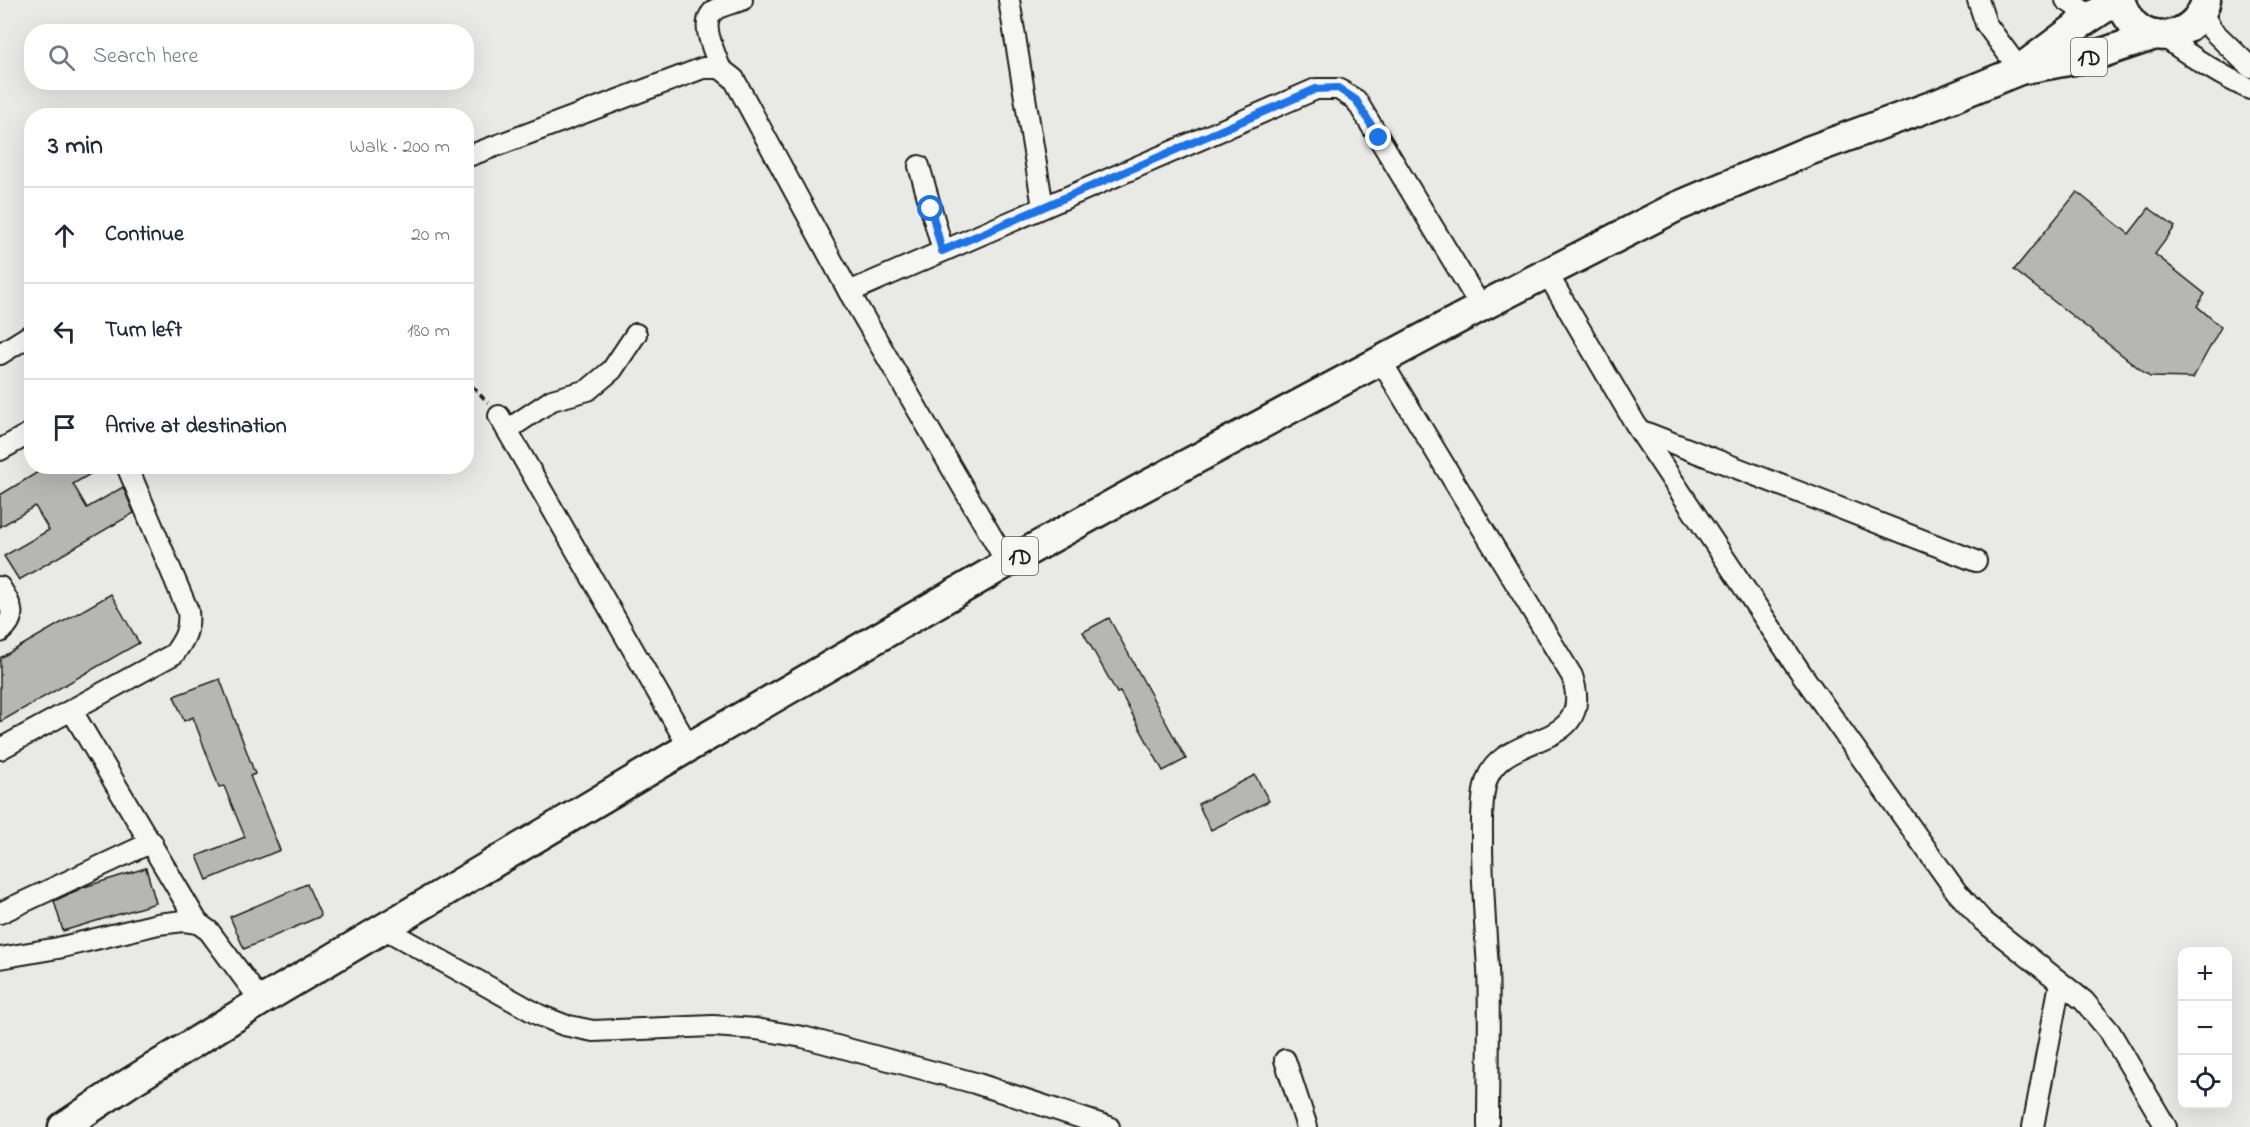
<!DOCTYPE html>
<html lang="en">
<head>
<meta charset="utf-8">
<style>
	:root { --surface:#fff; --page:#f6f6f7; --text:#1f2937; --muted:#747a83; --line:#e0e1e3 }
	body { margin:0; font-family:"Indie Flower",sans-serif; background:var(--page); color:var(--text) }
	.controls { position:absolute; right:18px; bottom:18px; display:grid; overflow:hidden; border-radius:12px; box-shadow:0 6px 24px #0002 }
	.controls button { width:54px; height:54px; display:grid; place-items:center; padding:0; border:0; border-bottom:2px solid var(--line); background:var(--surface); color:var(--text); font:30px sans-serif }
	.stop { position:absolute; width:18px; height:18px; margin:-14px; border:4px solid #1a73e8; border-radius:50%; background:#fff }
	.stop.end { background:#1a73e8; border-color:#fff; box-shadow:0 2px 6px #0008 }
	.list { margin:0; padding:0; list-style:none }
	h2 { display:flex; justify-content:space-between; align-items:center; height:78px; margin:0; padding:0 24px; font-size:26px }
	h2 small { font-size:20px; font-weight:400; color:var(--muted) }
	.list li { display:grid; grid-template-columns:39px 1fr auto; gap:18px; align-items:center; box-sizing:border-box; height:96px; padding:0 24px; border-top:2px solid var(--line) }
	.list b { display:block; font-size:22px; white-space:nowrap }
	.list em { font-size:20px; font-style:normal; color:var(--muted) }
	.icon { flex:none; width:33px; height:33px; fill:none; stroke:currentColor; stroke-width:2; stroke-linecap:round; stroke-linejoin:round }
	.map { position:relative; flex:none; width:2250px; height:1127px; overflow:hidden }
	.search { position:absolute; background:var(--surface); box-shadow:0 6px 24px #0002; left:24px; top:24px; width:450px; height:66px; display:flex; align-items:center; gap:15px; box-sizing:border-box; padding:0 21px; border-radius:24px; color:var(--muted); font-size:22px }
	.panel { position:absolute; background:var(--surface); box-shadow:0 6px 24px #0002; left:24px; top:108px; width:450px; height:366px; border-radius:24px }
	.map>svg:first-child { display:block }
	.building { fill:#b6b6b3; stroke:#1c1c1c; stroke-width:1.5 }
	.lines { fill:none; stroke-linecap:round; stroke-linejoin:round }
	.minor-casing { stroke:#1c1c1c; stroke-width:24 }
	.highway-casing { stroke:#1c1c1c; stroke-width:33 }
	.path { stroke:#1c1c1c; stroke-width:3; stroke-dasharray:6 4.5; stroke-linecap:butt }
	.minor { stroke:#f6f6f2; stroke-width:20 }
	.highway { stroke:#f6f6f2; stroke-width:28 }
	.route { stroke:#1a73e8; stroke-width:8 }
	.labels { text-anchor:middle; stroke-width:6; stroke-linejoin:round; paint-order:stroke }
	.shield { fill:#f6f6f2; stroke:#5d5d5c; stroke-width:1.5 }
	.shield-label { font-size:22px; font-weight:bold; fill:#1c1c1c }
</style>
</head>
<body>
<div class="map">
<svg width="2250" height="1127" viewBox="0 0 2250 1127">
	<rect width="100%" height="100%" fill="#e9e9e5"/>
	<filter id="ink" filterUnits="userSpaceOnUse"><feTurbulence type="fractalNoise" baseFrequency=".0167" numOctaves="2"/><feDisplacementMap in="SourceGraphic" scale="12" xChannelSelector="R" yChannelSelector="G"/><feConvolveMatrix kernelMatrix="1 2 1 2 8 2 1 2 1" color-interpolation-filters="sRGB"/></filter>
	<g filter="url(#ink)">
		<g class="building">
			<polygon points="2077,192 2129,234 2149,208 2175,227 2155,254 2205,294 2197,306 2221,327 2193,378 2150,377 2014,270"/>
			<polygon points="48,466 104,466 73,484 87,508 123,487 134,513 19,580 4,556 49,530 35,506 0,527 0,495"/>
			<polygon points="111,594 139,643 0,722 0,658"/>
			<polygon points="1109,618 1186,759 1163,771 1120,692 1117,693 1083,632"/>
			<polygon points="220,679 255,774 250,776 280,850 207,880 197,856 245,837 224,786 219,787 193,717 184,721 174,696"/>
			<polygon points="1255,775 1269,801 1211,830 1198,804"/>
			<polygon points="146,868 156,903 63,931 54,901 84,887"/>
			<polygon points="307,884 321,916 244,949 230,917"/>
		</g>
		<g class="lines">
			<g class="minor-casing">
				<g id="minor">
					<polyline points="1009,0 1043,207"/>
					<polyline points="1978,0 1986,24 2020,70"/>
					<polyline points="2066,0 2091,16"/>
					<polyline points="2202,13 2212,30 2250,67"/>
					<path d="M 2163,36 C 2190,56 2219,75 2250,89"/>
					<path d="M 720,68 C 715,52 698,22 715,10 C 722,5 734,3 742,0"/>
					<polyline points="466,157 703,68 720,68 734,79 849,292 1007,563"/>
					<polyline points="919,166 943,251"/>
					<polyline points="1547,273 1639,430 1801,673 1956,891 1983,921 2084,1001 2110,1032 2166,1127"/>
					<polyline points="849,292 1316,89 1338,89 1356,100 1481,307"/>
					<polyline points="0,354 32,334"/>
					<path d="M 1381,361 L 1572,676 C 1598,755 1497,727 1485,786 C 1481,804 1482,822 1482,840 C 1482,883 1485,925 1488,968 C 1490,1020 1488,1074 1488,1127"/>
					<polyline points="499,416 689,747"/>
					<polyline points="507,430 552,400 588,390 612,370 636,334"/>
					<polyline points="1639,430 1976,561"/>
					<polyline points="0,450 32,432"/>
					<path d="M 0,587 C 11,606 19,616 0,632"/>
					<polyline points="72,711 198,923"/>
					<path d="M 0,749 L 174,654 C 185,639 190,629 188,611 L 127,466"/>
					<polyline points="0,913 152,842"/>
					<polyline points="385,929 539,1015 564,1025 593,1031 713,1026 756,1029 803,1037 975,1083 1109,1127"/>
					<polyline points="0,958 58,948 158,924 184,921 198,923 209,931 261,1001"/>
					<polyline points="1285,1060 1307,1127"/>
					<polyline points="2033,1127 2060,983"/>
				</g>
			</g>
			<g class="highway-casing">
				<g id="highway">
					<path d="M 2120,0 C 2124,11 2128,20 2137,27 C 2162,47 2200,30 2206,0"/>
					<polyline points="2024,66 2076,27 2117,0"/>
					<polyline points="63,1127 129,1083 261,1001 689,747 1007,563 1138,490 1481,307 1676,207 1808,151 1937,104 2020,70 2090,57 2155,35"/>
				</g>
			</g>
			<polyline class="path" points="466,379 488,403"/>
			<use href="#minor" class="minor"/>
			<use href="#highway" class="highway"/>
		</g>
	</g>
	<g class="lines" filter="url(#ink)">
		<polyline class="route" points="931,209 942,251 1316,89 1338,88 1356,100 1379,138"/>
	</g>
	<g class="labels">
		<g class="shield">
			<rect x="2071" y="38" width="36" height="38" rx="4.5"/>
			<rect x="1002" y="537" width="36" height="38" rx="4.5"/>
		</g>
		<g class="shield-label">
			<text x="2089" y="65">1D</text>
			<text x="1020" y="564">1D</text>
		</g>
	</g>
</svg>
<div class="controls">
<button>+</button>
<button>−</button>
<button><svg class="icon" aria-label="locate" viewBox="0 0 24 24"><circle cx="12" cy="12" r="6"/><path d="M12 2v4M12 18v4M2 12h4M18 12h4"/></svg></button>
</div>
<div class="stop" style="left:931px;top:209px"></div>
<div class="stop end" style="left:1379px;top:138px"></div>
<div class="search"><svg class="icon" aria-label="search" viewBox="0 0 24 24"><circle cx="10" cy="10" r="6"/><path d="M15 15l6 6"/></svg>Search here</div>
<section class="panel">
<h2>3 min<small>Walk · 200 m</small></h2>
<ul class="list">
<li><svg class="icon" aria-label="ahead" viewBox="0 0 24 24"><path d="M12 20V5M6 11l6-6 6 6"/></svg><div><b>Continue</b></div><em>20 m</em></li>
<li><svg class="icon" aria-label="left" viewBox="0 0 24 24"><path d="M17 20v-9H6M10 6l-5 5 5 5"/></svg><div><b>Turn left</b></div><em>180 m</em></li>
<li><svg class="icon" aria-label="arrive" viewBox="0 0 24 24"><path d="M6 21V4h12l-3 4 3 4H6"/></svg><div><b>Arrive at destination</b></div></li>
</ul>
</section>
</div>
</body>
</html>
